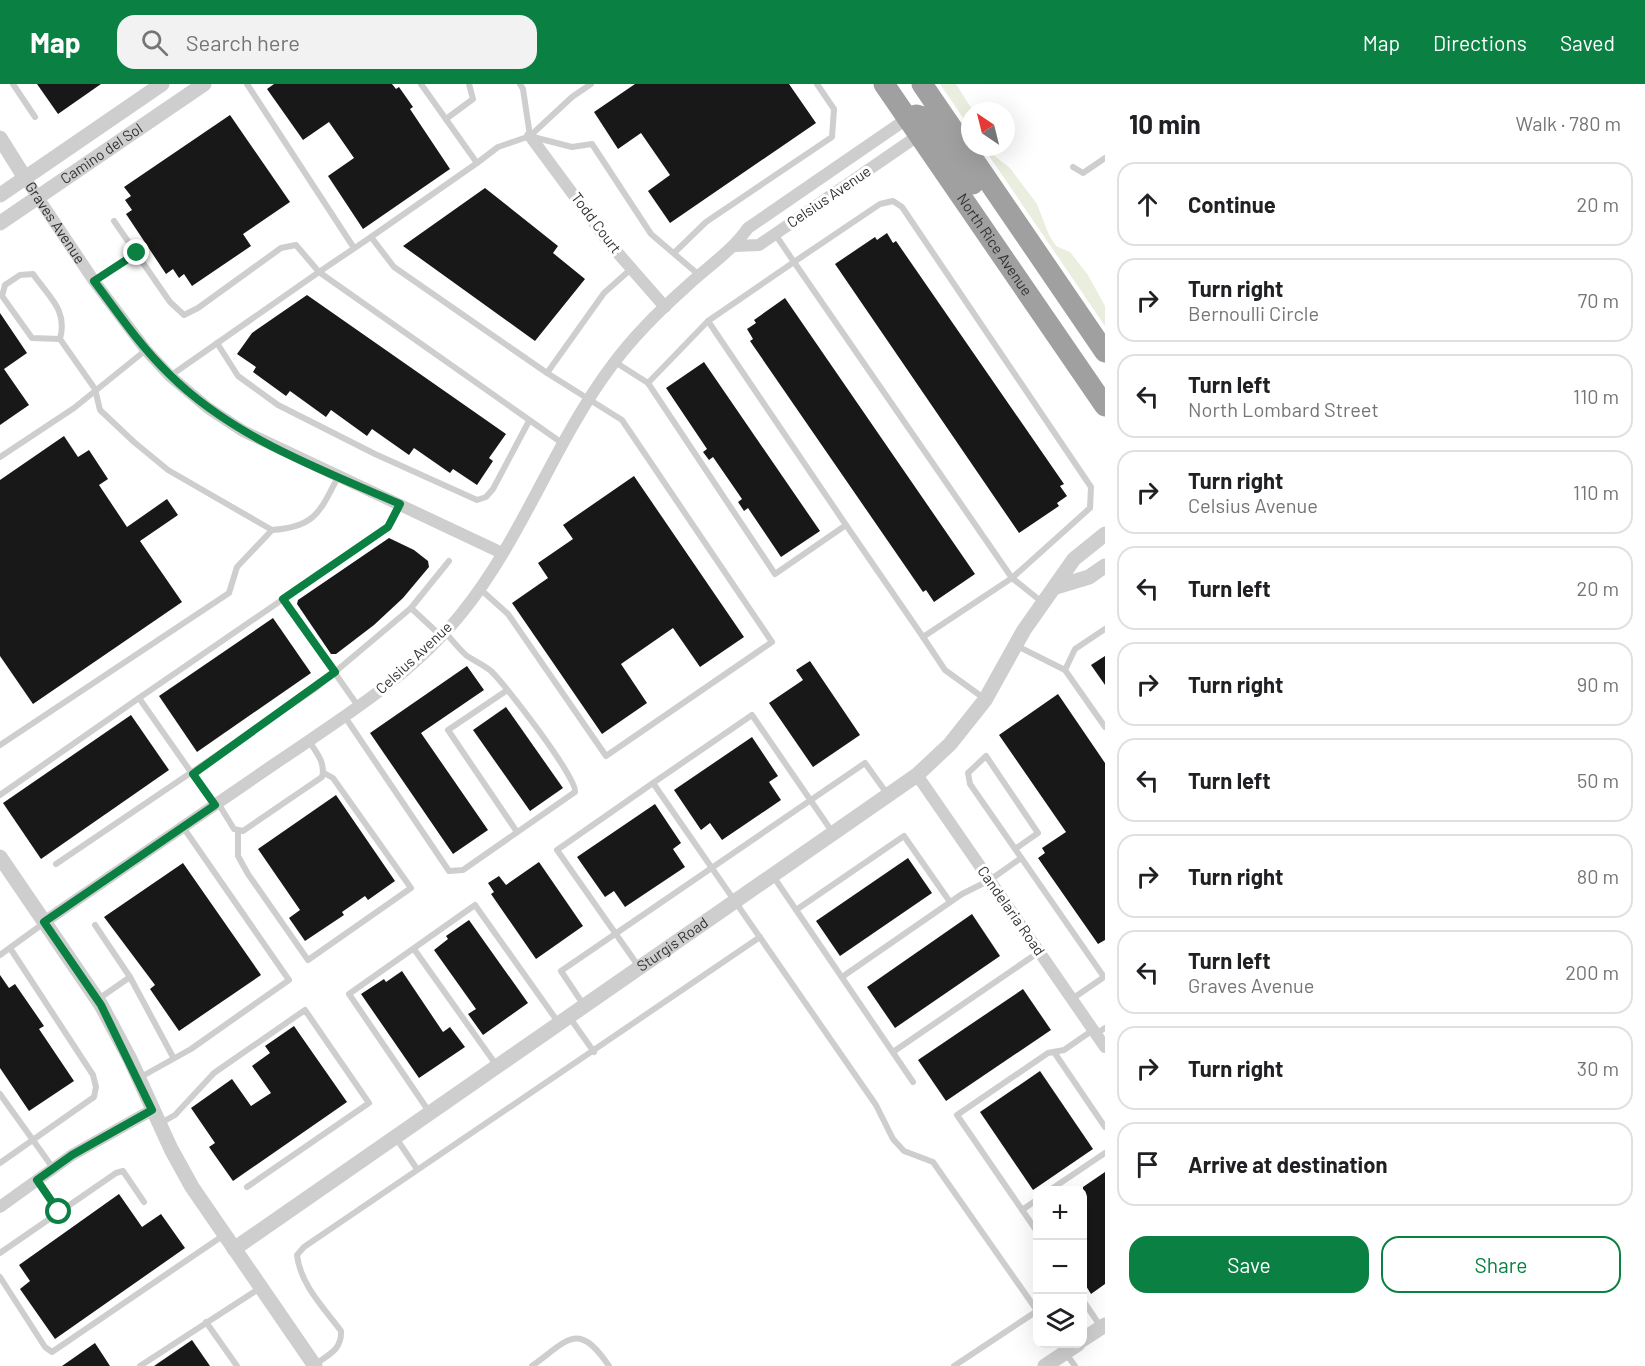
<!DOCTYPE html>
<html lang="en">
<head>
<meta charset="utf-8">
<style>
	:root { --surface:#fff; --page:#f2f2f2; --text:#202124; --muted:#757577; --line:#e0e0e0; --accent:#0b8043 }
	body { margin:0; font-family:Barlow,sans-serif; background:var(--page); color:var(--text) }
	.controls { position:absolute; right:18px; bottom:18px; display:grid; overflow:hidden; border-radius:12px; box-shadow:0 6px 24px #0002 }
	.controls button { width:54px; height:54px; display:grid; place-items:center; padding:0; border:0; border-bottom:2px solid var(--line); background:var(--surface); color:var(--text); font:30px sans-serif }
	.compass { position:absolute; left:961px; top:18px; width:54px; height:54px; border-radius:50%; background:var(--surface); box-shadow:0 6px 24px #0002; rotate:325deg }
	.stop { position:absolute; width:18px; height:18px; margin:-14px; border:4px solid #0b8043; border-radius:50%; background:#fff }
	.stop.end { background:#0b8043; border-color:#fff; box-shadow:0 2px 6px #0008 }
	.list { margin:0; padding:0; list-style:none }
	h2 { display:flex; justify-content:space-between; align-items:center; height:78px; margin:0; padding:0 24px; font-size:26px }
	h2 small { font-size:20px; font-weight:400; color:var(--muted) }
	.list li { display:grid; grid-template-columns:39px 1fr auto; gap:18px; align-items:center; box-sizing:border-box; height:84px; margin:0 12px 12px; padding:0 12px; border:2px solid var(--line); border-radius:18px }
	.list b { display:block; font-size:22px; white-space:nowrap }
	.list p { margin:0; font-size:20px; white-space:nowrap; color:var(--muted) }
	.list em { font-size:20px; font-style:normal; color:var(--muted) }
	.actions { display:flex; gap:12px; padding:18px 24px }
	.actions a { flex:1; padding:14px 0; border:2px solid var(--accent); border-radius:18px; text-align:center; font-size:21px; color:var(--accent) }
	.actions .main { background:var(--accent); color:#fff }
	.icon { flex:none; width:33px; height:33px; fill:none; stroke:currentColor; stroke-width:2; stroke-linecap:round; stroke-linejoin:round }
	.map { position:relative; flex:none; width:1105px; height:1282px; overflow:hidden }
	header { display:flex; align-items:center; gap:36px; box-sizing:border-box; height:84px; padding:0 30px; background:var(--accent); color:#fff }
	header strong { font-size:28px }
	nav { display:flex; gap:33px; margin-inline-start:auto; font-size:21px }
	.search { width:420px; height:54px; background:var(--page); display:flex; align-items:center; gap:15px; box-sizing:border-box; padding:0 21px; border-radius:18px; color:var(--muted); font-size:22px }
	main { display:flex }
	aside { flex:1; background:var(--surface) }
	.map>svg:first-child { display:block }
	.green { fill:#e9eedf }
	.building { fill:#181818 }
	.lines { fill:none; stroke-linecap:round; stroke-linejoin:round }
	.service { stroke:#cecece; stroke-width:6 }
	.minor { stroke:#cecece; stroke-width:12 }
	.tertiary { stroke:#cecece; stroke-width:15 }
	.trunk { stroke:#a0a0a0; stroke-width:21 }
	.route { stroke:#0b8043; stroke-width:8 }
	.labels { text-anchor:middle; stroke-width:6; stroke-linejoin:round; paint-order:stroke }
	.street-label { font-size:15px; fill:#313131; stroke:#fff }
</style>
</head>
<body>
<header>
<strong>Map</strong>
<div class="search"><svg class="icon" aria-label="search" viewBox="0 0 24 24"><circle cx="10" cy="10" r="6"/><path d="M15 15l6 6"/></svg>Search here</div>
<nav><a>Map</a><a>Directions</a><a>Saved</a></nav>
</header>
<main>
<div class="map">
<svg width="1105" height="1282" viewBox="0 0 1105 1282">
	<rect width="100%" height="100%" fill="#fff"/>
	<g class="green">
		<polygon points="940,0 956,0 973,27 970,27 970,44"/>
		<polygon points="983,63 1010,84 1037,120 1049,151 1056,162 1070,168 1088,191 1105,222 1105,242"/>
	</g>
	<g class="building">
		<polygon points="37,0 101,0 58,30"/>
		<polygon points="274,0 392,0 396,5 399,3 413,23 410,25 450,85 363,145 328,92 354,74 329,38 303,56 267,5"/>
		<polygon points="635,0 789,0 816,39 670,139 648,107 670,91 641,49 618,65 594,28"/>
		<polygon points="230,31 290,118 243,150 251,162 192,202 184,190 179,194 173,185 166,190 126,130 132,126 125,116 131,112 124,103"/>
		<polygon points="485,104 558,162 553,169 585,195 535,257 403,162"/>
		<polygon points="887,149 893,159 896,157 1064,400 1060,402 1067,412 1057,419 1059,422 1019,449 835,180 875,153 877,156"/>
		<polygon points="307,211 506,350 489,374 493,377 477,401 453,385 450,389 414,364 409,371 372,345 367,352 331,326 326,333 290,307 286,312 253,288 256,283 237,270 252,249"/>
		<polygon points="785,214 975,490 934,518 926,506 923,508 750,257 753,255 747,245 756,239 754,236"/>
		<polygon points="0,229 27,269 4,285 29,321 0,341"/>
		<polygon points="704,278 820,447 781,473 748,424 744,427 738,418 742,415 713,373 709,376 703,368 707,365 666,304"/>
		<polygon points="64,352 78,373 89,366 108,395 99,401 127,443 167,415 178,431 140,457 182,518 33,620 0,572 0,396"/>
		<polygon points="634,392 744,553 700,583 673,544 621,580 647,619 602,650 512,519 548,494 538,479 573,455 563,441"/>
		<polygon points="389,454 414,466 428,477 429,483 403,514 374,541 336,570 331,570 297,520 298,516"/>
		<polygon points="273,534 311,589 197,668 159,612"/>
		<polygon points="1105,572 1105,601 1091,581"/>
		<polygon points="810,577 860,651 813,683 769,619 803,596 796,586"/>
		<polygon points="467,582 484,606 421,649 488,746 453,770 370,649"/>
		<polygon points="1058,610 1105,679 1105,856 1098,860 1038,774 1045,769 1042,764 1066,748 999,651"/>
		<polygon points="506,623 563,704 530,727 473,646"/>
		<polygon points="131,631 169,686 41,775 3,719"/>
		<polygon points="752,653 778,692 769,698 781,716 722,756 710,739 701,746 674,706"/>
		<polygon points="336,711 395,797 368,816 365,812 342,828 344,831 305,857 289,834 300,826 258,765"/>
		<polygon points="655,720 681,759 673,765 685,783 625,823 614,807 605,813 577,773"/>
		<polygon points="908,774 932,809 840,872 816,837"/>
		<polygon points="539,778 583,842 536,875 491,810 494,808 488,799 499,792 506,801"/>
		<polygon points="183,779 261,891 179,947 150,905 155,901 104,833"/>
		<polygon points="972,830 1000,872 895,944 867,903"/>
		<polygon points="469,836 528,919 483,951 468,930 476,925 434,866 448,855 446,852"/>
		<polygon points="402,887 443,948 450,943 465,963 419,994 361,910 384,895 386,898"/>
		<polygon points="0,891 9,904 15,900 44,942 39,945 74,997 29,1027 0,984"/>
		<polygon points="1023,905 1051,946 946,1017 918,976"/>
		<polygon points="294,942 347,1018 233,1097 209,1063 215,1059 191,1024 232,995 251,1022 271,1009 252,982 270,969 265,962"/>
		<polygon points="1040,987 1093,1065 1033,1106 980,1028"/>
		<polygon points="1105,1088 1105,1200 1091,1210 1083,1197 1083,1103"/>
		<polygon points="119,1110 142,1143 161,1130 185,1164 55,1255 20,1205 30,1197 19,1181"/>
		<polygon points="192,1256 210,1282 154,1282"/>
		<polygon points="95,1259 110,1282 62,1282"/>
	</g>
	<g class="lines">
		<g class="service">
			<polyline points="13,0 35,33"/>
			<polyline points="247,0 354,164"/>
			<polyline points="520,0 523,5 530,52"/>
			<polyline points="446,35 473,15 469,0"/>
			<polyline points="533,53 572,63 592,60 651,150 699,191"/>
			<polyline points="477,79 498,63 530,52 572,13 591,0"/>
			<polyline points="1073,83 1083,89 1105,74"/>
			<polyline points="114,137 170,218 184,231 198,224 281,164 296,161 319,188 371,153 394,183 547,289"/>
			<polyline points="371,153 477,79 421,0"/>
			<polyline points="674,169 706,138 832,53 834,25 817,0"/>
			<polyline points="94,197 137,169"/>
			<polyline points="708,237 846,441"/>
			<path d="M 60,255 L 32,254 L 2,212 L 5,201 L 20,191 L 33,190 C 49,213 68,226 60,255 L 95,305 L 100,326 L 134,358 L 168,386 L 272,446 C 316,443 320,427 338,393"/>
			<polyline points="217,259 238,292 278,321 375,370 477,416 486,413 493,405 529,337"/>
			<polyline points="615,278 648,299 708,237 794,178 775,150"/>
			<polyline points="170,292 319,188 562,359"/>
			<polyline points="648,299 775,490 846,441 923,553"/>
			<polyline points="0,373 74,324 146,266"/>
			<polyline points="479,504 508,530 606,672 772,558 622,336 547,289 604,209 631,185"/>
			<polyline points="283,515 358,622"/>
			<polyline points="411,524 441,552"/>
			<polyline points="1015,561 1065,586 1105,643"/>
			<polyline points="1065,586 1075,565 1105,545"/>
			<polyline points="506,607 448,646 517,748"/>
			<polyline points="139,614 388,443 400,420"/>
			<polyline points="985,615 945,586 923,553 1012,494 794,178 880,120 893,117 902,123 1091,403 1090,424 1012,494 1042,518"/>
			<path d="M 345,633 L 449,787 L 463,786 L 575,708 C 578,695 505,600 491,587 C 484,581 475,577 467,572 C 459,565 452,556 445,548"/>
			<polyline points="0,661 229,509 237,483 272,446"/>
			<polyline points="653,699 752,631 833,749"/>
			<polyline points="0,711 139,614 214,721"/>
			<path d="M 218,719 L 234,745 L 243,747 L 322,693 C 326,679 316,668 309,657"/>
			<polyline points="238,748 238,772 248,790 308,876 411,804 333,694 324,689"/>
			<polyline points="1015,765 1038,749 986,672 968,689 970,700 1104,893 1072,915"/>
			<polyline points="56,780 316,604 411,524 449,477"/>
			<polyline points="773,792 913,998"/>
			<polyline points="796,826 904,752 950,818"/>
			<polyline points="95,841 130,893"/>
			<polyline points="414,865 497,982"/>
			<polyline points="0,871 44,839"/>
			<polyline points="639,883 557,766 653,699 876,1021 893,1055 904,1067 933,1078 1038,1228"/>
			<polyline points="842,893 962,810 990,796 1021,774"/>
			<polyline points="97,916 130,893 173,973"/>
			<polyline points="585,923 561,887 865,679 888,711"/>
			<polyline points="570,934 594,968"/>
			<polyline points="1096,950 1105,944"/>
			<polyline points="893,968 1039,868"/>
			<polyline points="1054,968 1105,1043"/>
			<polyline points="139,994 191,965 289,896 183,743"/>
			<polyline points="0,1010 53,1084"/>
			<polyline points="430,1029 349,910 475,821 558,938"/>
			<polyline points="159,1040 175,1031 214,989 305,926 369,1019 247,1103"/>
			<polyline points="396,1054 417,1085"/>
			<polyline points="0,1079 94,1013 96,1003 93,991 10,864"/>
			<polyline points="38,1096 59,1128"/>
			<polyline points="1050,1106 1105,1069"/>
			<polyline points="1022,1126 1038,1115"/>
			<polyline points="1038,1149 957,1031 1048,969 1064,966 1093,946"/>
			<polyline points="0,1169 116,1089 123,1087 144,1118"/>
			<polyline points="0,1193 45,1263 52,1268 224,1151"/>
			<polyline points="1082,1215 1101,1243"/>
			<polyline points="206,1238 237,1282"/>
			<polyline points="1059,1260 1075,1282"/>
			<path d="M 314,1281 C 328,1271 342,1266 341,1247 C 324,1224 300,1200 297,1171 L 304,1163 L 760,853"/>
			<polyline points="140,1282 260,1204"/>
			<path d="M 532,1282 C 568,1256 578,1236 609,1282"/>
			<polyline points="954,1282 1037,1227"/>
		</g>
		<g class="minor">
			<polyline points="530,52 609,159 665,223"/>
			<path id="s1" d="M 25,94 L 94,197 L 146,266 L 170,292 L 208,324 L 243,347 L 502,469"/>
			<polyline points="735,162 759,161 919,51"/>
			<polyline points="917,691 1105,963"/>
			<path d="M 44,838 C 121,786 197,733 273,681 C 339,636 410,593 461,530 C 523,454 554,358 613,280 C 634,252 660,226 686,203 C 707,183 731,168 748,144 L 908,34"/>
			<polyline points="0,1123 72,1071 152,1026"/>
		</g>
		<g class="tertiary">
			<polyline points="0,54 25,94"/>
			<polyline points="0,111 162,0"/>
			<path id="s2" d="M 0,139 L 204,0"/>
			<polyline points="1056,503 1089,493 1105,482"/>
			<polyline points="0,773 101,921 130,975 171,1065 192,1103 315,1282"/>
			<path id="s3" d="M 234,1165 L 917,691 L 950,660 L 985,616 L 1024,546 L 1074,475 L 1105,450"/>
			<polyline points="1082,1256 1105,1241"/>
			<polyline points="1045,1282 1078,1260"/>
		</g>
		<g class="trunk">
			<path id="s4" d="M 884,0 L 1105,322"/>
			<polyline points="922,0 1105,268"/>
			<polyline points="908,34 916,31 927,34 973,100"/>
		</g>
	</g>
	<g class="lines">
		<path class="route" d="M 59,1128 L 37,1096 L 72,1071 L 152,1026 L 101,921 L 44,838 L 215,721 L 193,690 L 335,588 L 283,515 L 388,443 L 400,420 C 320,385 232,353 169,290 C 140,262 118,229 94,197 L 137,169"/>
	</g>
	<g class="labels">
		<g class="street-label">
			<text dy="5" stroke="none"><textPath href="#s2" startOffset="123">Camino del Sol</textPath></text>
			<text transform="translate(829 113) rotate(-34)" y="5">Celsius Avenue</text>
			<text dy="5" stroke="none"><textPath href="#s1" startOffset="54">Graves Avenue</textPath></text>
			<text transform="translate(596 139) rotate(53)" y="5">Todd Court</text>
			<text dy="5" stroke="none"><textPath href="#s4" startOffset="195">North Rice Avenue</textPath></text>
			<text transform="translate(414 574) rotate(-43)" y="5">Celsius Avenue</text>
			<text transform="translate(1011 827) rotate(55)" y="5">Candelaria Road</text>
			<text dy="5" stroke="none"><textPath href="#s3" startOffset="534">Sturgis Road</textPath></text>
		</g>
	</g>
</svg>
<div class="controls">
<button>+</button>
<button>−</button>
<button><svg class="icon" aria-label="layers" viewBox="0 0 24 24"><path d="M12 4l9 5-9 5-9-5zM3 14l9 5 9-5"/></svg></button>
</div>
<svg class="compass" viewBox="-18 -18 36 36"><path d="M0-13l5 13h-10z" fill="#e53935"/><path d="M0 13l5-13h-10z" fill="#757577"/></svg>
<div class="stop" style="left:59px;top:1128px"></div>
<div class="stop end" style="left:137px;top:169px"></div>
</div>
<aside>
<h2>10 min<small>Walk · 780 m</small></h2>
<ul class="list">
<li><svg class="icon" aria-label="ahead" viewBox="0 0 24 24"><path d="M12 20V5M6 11l6-6 6 6"/></svg><div><b>Continue</b></div><em>20 m</em></li>
<li><svg class="icon" aria-label="right" viewBox="0 0 24 24"><path d="M7 20v-9h11M14 6l5 5-5 5"/></svg><div><b>Turn right</b><p>Bernoulli Circle</p></div><em>70 m</em></li>
<li><svg class="icon" aria-label="left" viewBox="0 0 24 24"><path d="M17 20v-9H6M10 6l-5 5 5 5"/></svg><div><b>Turn left</b><p>North Lombard Street</p></div><em>110 m</em></li>
<li><svg class="icon" aria-label="right" viewBox="0 0 24 24"><path d="M7 20v-9h11M14 6l5 5-5 5"/></svg><div><b>Turn right</b><p>Celsius Avenue</p></div><em>110 m</em></li>
<li><svg class="icon" aria-label="left" viewBox="0 0 24 24"><path d="M17 20v-9H6M10 6l-5 5 5 5"/></svg><div><b>Turn left</b></div><em>20 m</em></li>
<li><svg class="icon" aria-label="right" viewBox="0 0 24 24"><path d="M7 20v-9h11M14 6l5 5-5 5"/></svg><div><b>Turn right</b></div><em>90 m</em></li>
<li><svg class="icon" aria-label="left" viewBox="0 0 24 24"><path d="M17 20v-9H6M10 6l-5 5 5 5"/></svg><div><b>Turn left</b></div><em>50 m</em></li>
<li><svg class="icon" aria-label="right" viewBox="0 0 24 24"><path d="M7 20v-9h11M14 6l5 5-5 5"/></svg><div><b>Turn right</b></div><em>80 m</em></li>
<li><svg class="icon" aria-label="left" viewBox="0 0 24 24"><path d="M17 20v-9H6M10 6l-5 5 5 5"/></svg><div><b>Turn left</b><p>Graves Avenue</p></div><em>200 m</em></li>
<li><svg class="icon" aria-label="right" viewBox="0 0 24 24"><path d="M7 20v-9h11M14 6l5 5-5 5"/></svg><div><b>Turn right</b></div><em>30 m</em></li>
<li><svg class="icon" aria-label="arrive" viewBox="0 0 24 24"><path d="M6 21V4h12l-3 4 3 4H6"/></svg><div><b>Arrive at destination</b></div></li>
</ul>
<div class="actions"><a class="main">Save</a><a>Share</a></div>
</aside>
</main>
</body>
</html>
